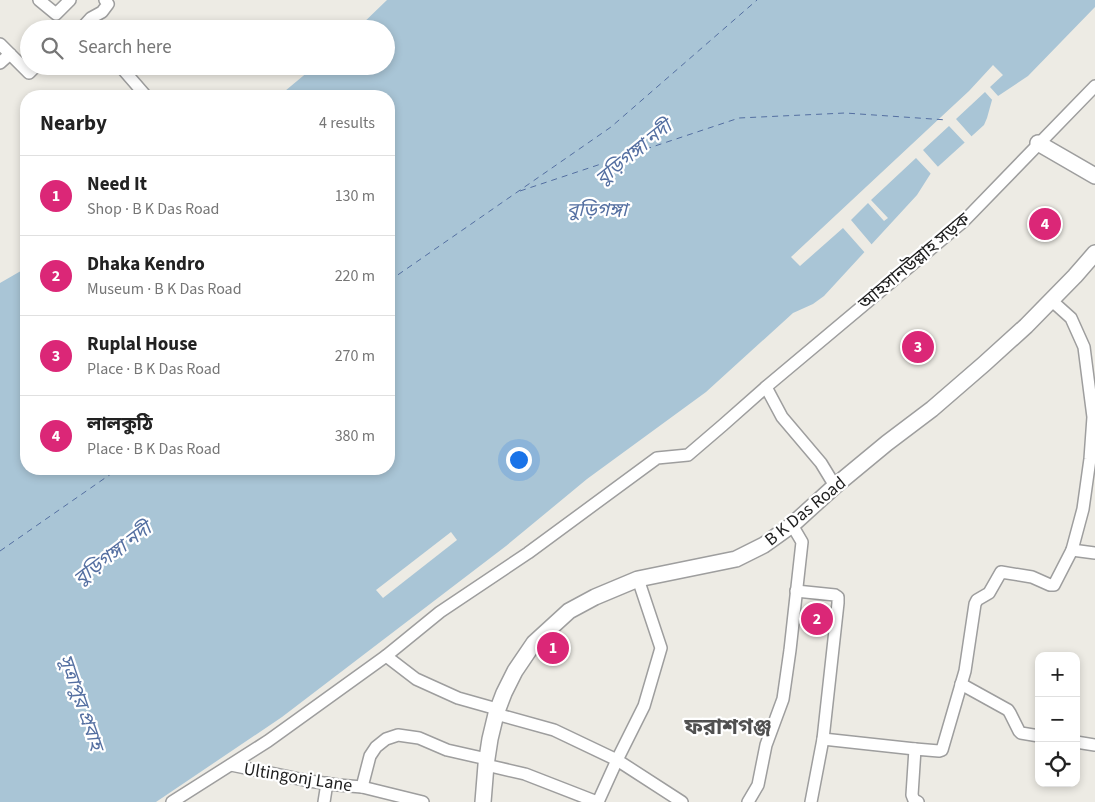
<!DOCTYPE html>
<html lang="en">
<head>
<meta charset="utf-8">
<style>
	:root { --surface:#fff; --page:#f6f6f6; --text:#222; --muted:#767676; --line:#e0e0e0; --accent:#db2777 }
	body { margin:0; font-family:"Source Sans 3","Noto Sans Bengali",sans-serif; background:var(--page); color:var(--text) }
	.controls { position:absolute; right:15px; bottom:15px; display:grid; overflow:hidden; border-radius:10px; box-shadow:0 2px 8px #0003 }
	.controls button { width:45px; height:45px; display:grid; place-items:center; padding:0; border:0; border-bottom:1px solid var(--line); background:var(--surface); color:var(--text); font:25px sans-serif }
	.you { position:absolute; left:518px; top:459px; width:18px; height:18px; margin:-12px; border:4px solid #fff; border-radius:50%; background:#1a73e8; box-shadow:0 0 0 8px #1a73e833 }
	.badge { display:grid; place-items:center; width:32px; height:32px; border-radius:50%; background:var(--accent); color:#fff; font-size:16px; font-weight:700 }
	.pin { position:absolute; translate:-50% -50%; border:2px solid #fff; box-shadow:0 1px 5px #0006 }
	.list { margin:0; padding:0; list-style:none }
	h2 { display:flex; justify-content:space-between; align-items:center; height:65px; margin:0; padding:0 20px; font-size:21px }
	h2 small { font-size:16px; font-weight:400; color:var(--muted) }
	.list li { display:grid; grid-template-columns:32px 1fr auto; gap:15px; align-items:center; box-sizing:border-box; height:80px; padding:0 20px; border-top:1px solid var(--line) }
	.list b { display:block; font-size:19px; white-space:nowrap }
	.list p { margin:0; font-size:16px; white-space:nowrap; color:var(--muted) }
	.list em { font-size:16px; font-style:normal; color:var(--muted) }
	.icon { flex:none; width:28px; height:28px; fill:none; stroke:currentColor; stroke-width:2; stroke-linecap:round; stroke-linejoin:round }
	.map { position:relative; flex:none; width:1095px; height:802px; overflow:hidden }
	.search { position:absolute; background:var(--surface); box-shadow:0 2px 8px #0003; left:20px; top:20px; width:375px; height:55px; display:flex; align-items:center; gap:12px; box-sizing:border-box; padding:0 18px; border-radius:28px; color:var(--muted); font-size:19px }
	.panel { position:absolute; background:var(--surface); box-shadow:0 2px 8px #0003; left:20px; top:90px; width:375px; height:385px; border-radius:20px }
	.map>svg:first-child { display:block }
	.water { fill:#a9c5d6 }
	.pier { fill:#edebe4 }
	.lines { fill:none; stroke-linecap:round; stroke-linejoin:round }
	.ferry { stroke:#546fa1; stroke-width:1; stroke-dasharray:6 5; stroke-linecap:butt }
	.minor-casing { stroke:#9e9e9e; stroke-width:14 }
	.tertiary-casing { stroke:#9e9e9e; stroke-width:18 }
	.minor { stroke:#fff; stroke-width:11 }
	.tertiary { stroke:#fff; stroke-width:15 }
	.labels { text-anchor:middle; stroke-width:4.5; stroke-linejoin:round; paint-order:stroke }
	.street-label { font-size:18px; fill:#1d1d1d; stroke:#fff }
	.water-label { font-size:19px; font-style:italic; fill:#546fa1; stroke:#fff }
	.district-label { font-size:22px; font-weight:bold; fill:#505050; stroke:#fff }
</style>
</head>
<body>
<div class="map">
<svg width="1095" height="802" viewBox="0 0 1095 802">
	<rect width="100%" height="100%" fill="#edebe4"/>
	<polygon class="water" points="387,0 1095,0 1095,7 1028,76 992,100 987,118 984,125 931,173 917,195 824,296 813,304 793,313 706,392 587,479 506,546 282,717 156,802 0,802 0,283 26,268 26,469 389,469 389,96 279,96 315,66 386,66 386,29 357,29"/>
	<g class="pier">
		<polygon points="993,65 1003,75 990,87 999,97 994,102 985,92 956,119 973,138 966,144 949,126 923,150 939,168 932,175 916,158 871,200 888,218 884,221 868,203 851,220 873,246 866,254 843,228 800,266 791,257 941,117 969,91"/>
		<polygon points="451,532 457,540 383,598 376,590"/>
	</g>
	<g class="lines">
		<g class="ferry">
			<polyline points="520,191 739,118 845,113 947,120"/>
			<polyline points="389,281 611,127 757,0"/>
			<polyline points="0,551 118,469"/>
		</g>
		<g class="minor-casing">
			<g id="minor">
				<polyline points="39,0 56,14 70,0"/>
				<polyline points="81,29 91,18 102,12 108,4 105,0"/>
				<polyline points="0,44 29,73 36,66"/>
				<polyline points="0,63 10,54"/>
				<polyline points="120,66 146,96"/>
				<polyline points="766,387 782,417 821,463 835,486"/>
				<polyline points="1072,550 1095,553"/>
				<polyline points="796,591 835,595 838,597 838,603 823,739 811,802"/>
				<polyline points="386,656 416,679 458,698 497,709"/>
				<polyline points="961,684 1008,710 1010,713 1019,731 1021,733 1039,736"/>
				<polyline points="496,714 554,730 617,760 682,802"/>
				<polyline points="823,739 915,749"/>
				<polyline points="1076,742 1095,745"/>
				<polyline points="231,765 309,781 338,785 362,787 423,802"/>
				<polyline points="486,765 525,774 597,802"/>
				<polyline points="362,787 370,756 376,747 386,739 398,735 419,738 447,750 487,759"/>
				<polyline points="172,802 268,741 386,656 440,612 528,553 657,458 688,455 723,425 766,387 964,221 1095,86"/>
				<polyline points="324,802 327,783"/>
				<polyline points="598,802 617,760 644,706 661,648 638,579"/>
				<polyline points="748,802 758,785 766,745 783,699 790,650 802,542 792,525"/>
				<polyline points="918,802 914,800 912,795 915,749 939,751 942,750 965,671 975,604 977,600 989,593 1001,572 1032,577 1050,585 1054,585 1072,550 1083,509 1090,459 1093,417 1084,347 1071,318 1051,300"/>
			</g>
		</g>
		<g class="tertiary-casing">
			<g id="tertiary">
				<polyline points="1038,143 1095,176"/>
				<polyline points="483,802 486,765 490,739 496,714 504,693 515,671 534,643 569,611 595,597 638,579 736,559 764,545 792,525 835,486 887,443 932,409 984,364 1026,326 1075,276 1095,253"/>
			</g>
		</g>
		<use href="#minor" class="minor"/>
		<use href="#tertiary" class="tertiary"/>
	</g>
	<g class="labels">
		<g class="street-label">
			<text transform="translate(914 261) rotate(-40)" y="6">আহসানউল্লাহ সড়ক</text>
			<text transform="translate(805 511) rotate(-39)" y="6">B K Das Road</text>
			<text transform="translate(298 777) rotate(9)" y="6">Ultingonj Lane</text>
		</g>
		<g class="water-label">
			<text transform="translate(633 152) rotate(-39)" y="7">বুড়িগঙ্গা নদী</text>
			<text x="597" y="216">বুড়িগঙ্গা</text>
			<text transform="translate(112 553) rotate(-37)" y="7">বুড়িগঙ্গা নদী</text>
			<text transform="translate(82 702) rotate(71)" y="7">সূত্রাপুর প্রবাহ</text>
		</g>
		<g class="district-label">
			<text x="728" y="734">ফরাশগঞ্জ</text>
		</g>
	</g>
</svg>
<div class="controls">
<button>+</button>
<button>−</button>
<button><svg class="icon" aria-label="locate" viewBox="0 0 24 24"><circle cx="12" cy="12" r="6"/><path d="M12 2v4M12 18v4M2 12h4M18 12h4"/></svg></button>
</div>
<div class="you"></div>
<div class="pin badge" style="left:553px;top:648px">1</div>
<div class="pin badge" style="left:817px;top:619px">2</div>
<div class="pin badge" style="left:918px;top:347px">3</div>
<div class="pin badge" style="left:1045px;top:224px">4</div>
<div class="search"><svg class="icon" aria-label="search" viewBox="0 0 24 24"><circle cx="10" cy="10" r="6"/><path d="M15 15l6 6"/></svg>Search here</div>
<section class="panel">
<h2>Nearby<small>4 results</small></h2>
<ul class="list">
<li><span class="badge">1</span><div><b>Need It</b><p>Shop · B K Das Road</p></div><em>130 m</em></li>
<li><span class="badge">2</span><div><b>Dhaka Kendro</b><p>Museum · B K Das Road</p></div><em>220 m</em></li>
<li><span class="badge">3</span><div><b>Ruplal House</b><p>Place · B K Das Road</p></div><em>270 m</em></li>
<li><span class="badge">4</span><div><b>লালকুঠি</b><p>Place · B K Das Road</p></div><em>380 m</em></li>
</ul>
</section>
</div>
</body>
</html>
